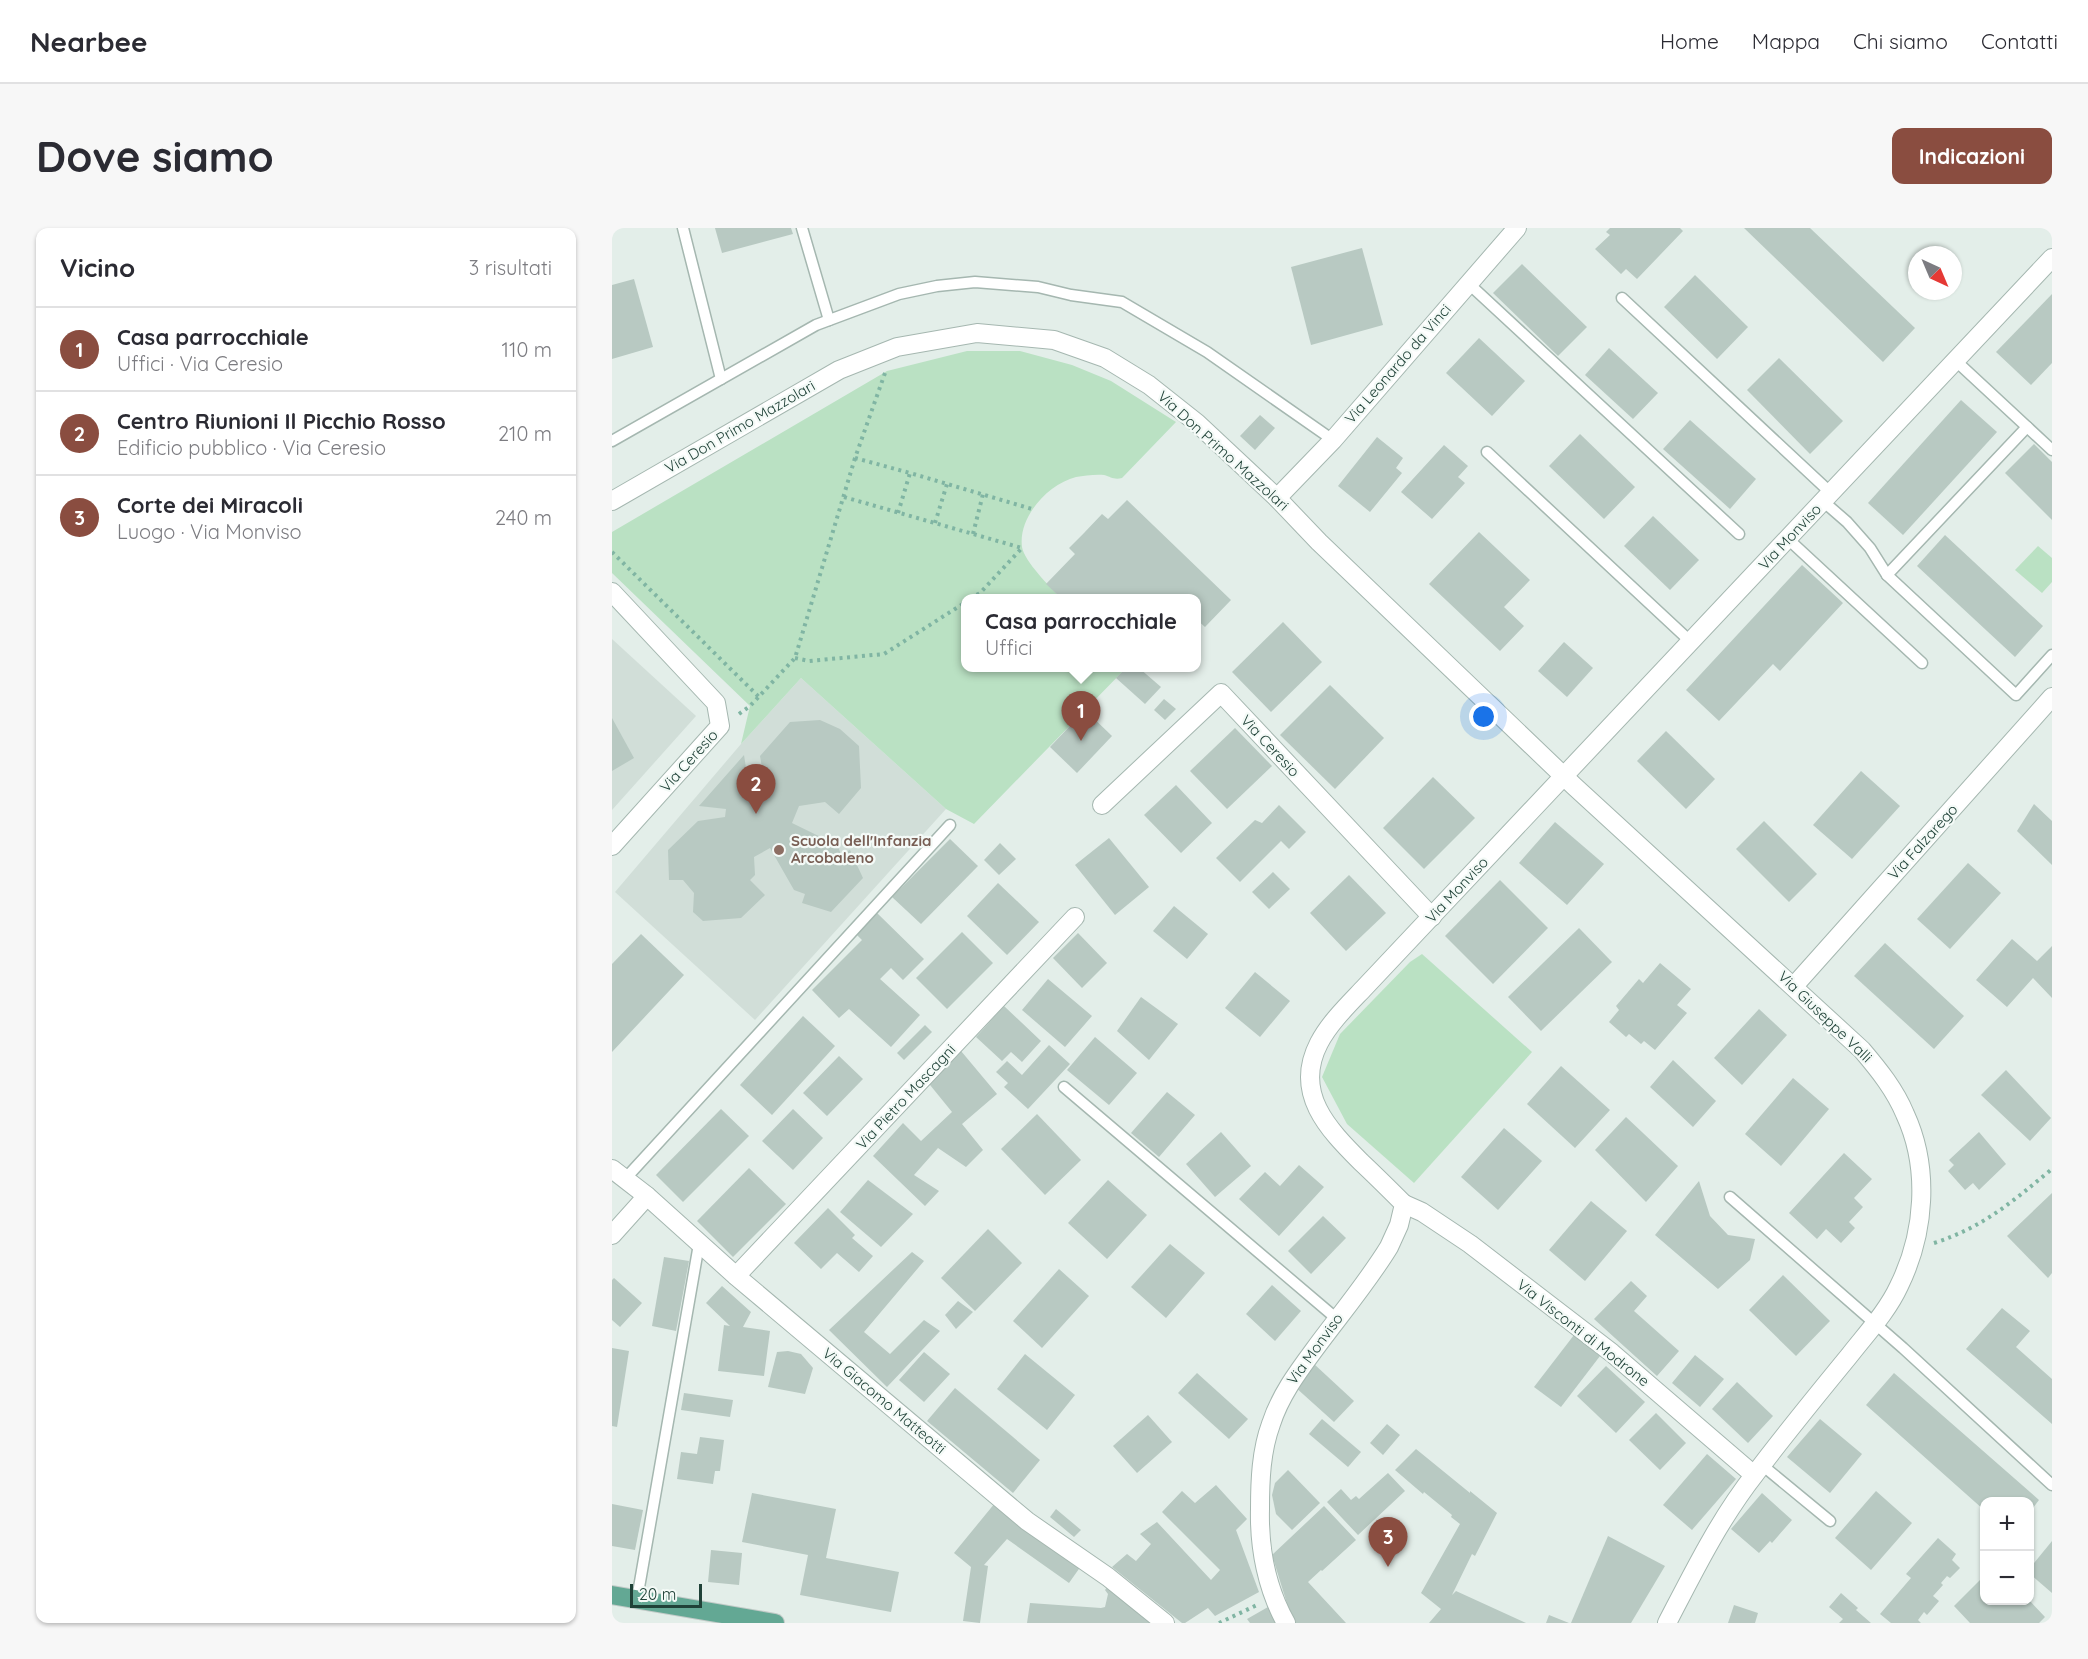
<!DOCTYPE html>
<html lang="it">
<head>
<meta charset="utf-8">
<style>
	:root { --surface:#fff; --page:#f7f7f7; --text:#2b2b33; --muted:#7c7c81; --line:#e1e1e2; --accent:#8a4d40 }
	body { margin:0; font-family:Quicksand,sans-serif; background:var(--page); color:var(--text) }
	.controls { position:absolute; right:18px; bottom:18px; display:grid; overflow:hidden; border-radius:12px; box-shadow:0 2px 4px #0004 }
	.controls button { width:54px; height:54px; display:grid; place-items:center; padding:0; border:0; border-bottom:2px solid var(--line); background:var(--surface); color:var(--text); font:30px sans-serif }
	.compass { position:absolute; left:1296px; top:18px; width:54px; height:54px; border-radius:50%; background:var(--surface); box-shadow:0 2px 4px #0004; rotate:136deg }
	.scale { position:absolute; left:18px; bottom:15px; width:72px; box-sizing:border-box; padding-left:6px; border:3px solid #204238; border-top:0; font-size:16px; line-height:21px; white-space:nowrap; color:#204238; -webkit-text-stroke:4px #f4faf7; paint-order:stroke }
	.you { position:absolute; left:872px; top:489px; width:21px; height:21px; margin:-15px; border:4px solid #fff; border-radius:50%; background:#1a73e8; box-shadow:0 0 0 9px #1a73e833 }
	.badge { display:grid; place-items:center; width:39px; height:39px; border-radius:50%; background:var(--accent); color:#fff; font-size:20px; font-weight:700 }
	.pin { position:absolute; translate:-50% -50px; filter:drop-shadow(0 2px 3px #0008) }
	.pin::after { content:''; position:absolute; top:32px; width:21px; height:18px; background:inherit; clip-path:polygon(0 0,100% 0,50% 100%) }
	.popup { position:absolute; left:349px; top:366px; width:240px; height:78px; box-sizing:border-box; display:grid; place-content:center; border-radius:12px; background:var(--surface); filter:drop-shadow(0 2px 4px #0005); font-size:20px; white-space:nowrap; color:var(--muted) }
	.popup b { font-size:22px; color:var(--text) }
	.popup::after { content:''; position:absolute; left:50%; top:100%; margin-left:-12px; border:12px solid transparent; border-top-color:var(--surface) }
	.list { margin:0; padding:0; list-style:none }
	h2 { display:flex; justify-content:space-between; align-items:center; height:78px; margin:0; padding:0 24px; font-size:26px }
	h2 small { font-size:20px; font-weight:400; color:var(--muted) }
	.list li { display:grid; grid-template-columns:39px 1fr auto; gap:18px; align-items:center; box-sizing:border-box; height:84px; padding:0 24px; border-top:2px solid var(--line) }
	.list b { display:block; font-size:22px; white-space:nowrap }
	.list p { margin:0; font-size:20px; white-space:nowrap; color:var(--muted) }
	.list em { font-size:20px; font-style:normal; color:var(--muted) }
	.map { position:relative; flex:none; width:1440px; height:1395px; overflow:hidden; border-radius:12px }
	header { display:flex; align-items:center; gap:36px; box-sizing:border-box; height:84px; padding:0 30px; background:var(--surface); border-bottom:2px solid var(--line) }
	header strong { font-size:28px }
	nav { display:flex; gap:33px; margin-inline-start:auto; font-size:21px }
	.intro { display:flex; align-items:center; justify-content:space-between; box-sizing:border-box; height:144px; padding:0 36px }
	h1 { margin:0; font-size:42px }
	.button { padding:15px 27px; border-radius:12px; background:var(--accent); color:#fff; font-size:21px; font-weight:700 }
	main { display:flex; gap:36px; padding:0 36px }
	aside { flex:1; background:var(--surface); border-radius:12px; box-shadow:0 2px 4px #0004 }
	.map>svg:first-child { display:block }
	.built { fill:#d1ded8 }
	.green { fill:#bae1c3 }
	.building { fill:#b8c9c2 }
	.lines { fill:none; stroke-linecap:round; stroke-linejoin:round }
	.lane-casing { stroke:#a5b7b0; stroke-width:13 }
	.street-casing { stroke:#a5b7b0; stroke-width:20 }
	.primary-casing { stroke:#c1cac7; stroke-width:20 }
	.path { stroke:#80b5a3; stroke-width:4; stroke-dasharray:3 4.5; stroke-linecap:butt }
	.lane { stroke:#fff; stroke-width:10 }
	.street { stroke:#fff; stroke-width:18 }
	.primary { stroke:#63a894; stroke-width:18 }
	.education-dot { fill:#8d6e63; stroke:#f4faf7; stroke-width:2 }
	.labels { text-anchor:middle; stroke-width:4.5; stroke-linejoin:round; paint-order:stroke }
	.street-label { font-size:15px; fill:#204238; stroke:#f4faf7 }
	.education-label { font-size:15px; font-weight:bold; fill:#785e54; stroke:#f4faf7; text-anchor:start }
</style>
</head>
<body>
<header>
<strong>Nearbee</strong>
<nav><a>Home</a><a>Mappa</a><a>Chi siamo</a><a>Contatti</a></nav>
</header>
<div class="intro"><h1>Dove siamo</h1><a class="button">Indicazioni</a></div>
<main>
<aside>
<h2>Vicino<small>3 risultati</small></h2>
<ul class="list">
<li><span class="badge">1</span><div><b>Casa parrocchiale</b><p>Uffici · Via Ceresio</p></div><em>110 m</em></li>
<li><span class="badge">2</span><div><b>Centro Riunioni Il Picchio Rosso</b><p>Edificio pubblico · Via Ceresio</p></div><em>210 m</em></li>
<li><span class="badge">3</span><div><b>Corte dei Miracoli</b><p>Luogo · Via Monviso</p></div><em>240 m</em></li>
</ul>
</aside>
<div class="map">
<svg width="1440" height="1395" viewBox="0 0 1440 1395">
	<rect width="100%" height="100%" fill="#e3eee9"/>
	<g class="built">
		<polygon points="0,411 84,488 0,582"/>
		<polygon points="189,450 334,581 143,792 3,664 129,516"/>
	</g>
	<g class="green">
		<path d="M 355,123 L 408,123 L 460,137 L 499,153 L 564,194 L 510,250 C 502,252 499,249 492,247 C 483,246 472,248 464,249 C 436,256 406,289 410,319 C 412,333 439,360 449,370 L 354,370 L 354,440 L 514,440 L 362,596 L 334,581 L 189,450 L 129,516 L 138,478 L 0,345 L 0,304 L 275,143 Z"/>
		<polygon points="1426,318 1440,330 1440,354 1430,365 1403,342"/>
		<polygon points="810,726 920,824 802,955 735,896 710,849 728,806 798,734"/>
	</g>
	<g class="building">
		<polygon points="103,0 179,0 181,6 110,25"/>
		<polygon points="998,0 1068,0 1071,3 1025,51 1014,41 1009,46 983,21 998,7 994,4"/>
		<polygon points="1132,0 1198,0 1303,100 1271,134"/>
		<polygon points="750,20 771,97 699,117 679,39"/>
		<polygon points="910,36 975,99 946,128 881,65"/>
		<polygon points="1083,47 1136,99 1105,131 1052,79"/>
		<polygon points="22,51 41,119 0,131 0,57"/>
		<polygon points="1440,66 1440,135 1419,157 1384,124"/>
		<polygon points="867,110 913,153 880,188 834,145"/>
		<polygon points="997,120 1046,165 1021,191 973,147"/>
		<polygon points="1167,130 1231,193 1198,226 1135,162"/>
		<polygon points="1349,172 1385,204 1291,307 1256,275"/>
		<polygon points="648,187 663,200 643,222 628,208"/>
		<polygon points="1078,192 1144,251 1118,281 1051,221"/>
		<polygon points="968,206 1023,259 992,291 937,238"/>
		<polygon points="765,209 791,230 784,240 790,245 758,284 726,258"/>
		<polygon points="1422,216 1440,234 1440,292 1393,245"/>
		<polygon points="832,217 856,238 846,249 853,255 820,291 789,264"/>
		<polygon points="515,272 619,372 593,399 584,391 584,370 449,370 434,356 463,326 457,320 472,305 490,286 496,291"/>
		<polygon points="1041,288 1087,332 1058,362 1012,318"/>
		<polygon points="867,304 918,352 892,379 912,398 888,423 817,356"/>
		<polygon points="1333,307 1431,398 1403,429 1305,338"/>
		<polygon points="1190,337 1231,375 1168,443 1161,436 1107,493 1074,462"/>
		<polygon points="671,394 710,434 659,484 620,444"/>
		<polygon points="952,414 981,440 955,469 926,443"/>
		<polygon points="514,440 527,440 549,459 533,476 504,450"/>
		<polygon points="718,457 772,510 723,561 668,507"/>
		<polygon points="552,471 564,481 553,492 542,482"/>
		<polygon points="473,482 500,508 465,545 438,519"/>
		<polygon points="0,490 22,530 0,543"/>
		<polygon points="208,492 228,501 247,518 249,560 227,586 213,574 187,578 180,595 225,617 229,626 238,622 251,650 219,684 190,675 193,666 182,662 158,620 142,629 143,647 138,652 153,667 129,690 91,693 81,684 82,665 71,652 57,652 56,622 86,593 113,589 114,581 87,578 132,527 137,559 153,557 148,528 178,494"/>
		<polygon points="623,500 660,538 615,581 578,543"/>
		<polygon points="1054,503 1103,551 1074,581 1025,533"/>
		<polygon points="1249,543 1288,578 1240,631 1201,597"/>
		<polygon points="821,549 863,590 812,641 771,600"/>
		<polygon points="564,557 600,595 569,625 532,587"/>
		<polygon points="1422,576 1440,593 1440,637 1405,603"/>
		<polygon points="667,577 694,604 677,621 669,613 628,654 604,630 643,592 650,595"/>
		<polygon points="1152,593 1205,646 1177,674 1124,621"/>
		<polygon points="943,594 992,636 955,677 907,635"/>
		<polygon points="497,610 537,659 503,687 463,637"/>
		<polygon points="338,611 366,638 309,696 280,669"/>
		<polygon points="388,615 404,631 387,647 372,632"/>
		<polygon points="1356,635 1389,665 1338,721 1305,691"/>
		<polygon points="661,644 678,661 657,681 640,664"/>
		<polygon points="737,647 774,685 734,723 698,685"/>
		<polygon points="888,652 936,700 881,756 833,708"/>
		<polygon points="386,655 427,694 395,727 355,688"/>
		<polygon points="562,678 596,706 575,731 541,703"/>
		<polygon points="265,685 312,731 291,752 279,740 268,751 308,787 279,819 237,781 227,790 200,762 250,712 244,706"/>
		<polygon points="967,700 1000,734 929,803 896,769"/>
		<polygon points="350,704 381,735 335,781 304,750"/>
		<polygon points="466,705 495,735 470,760 441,730"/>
		<polygon points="29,706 72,747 0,824 0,736"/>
		<polygon points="1400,711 1425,733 1440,718 1440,770 1421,750 1395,779 1364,752"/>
		<polygon points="1273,715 1352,788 1322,821 1242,748"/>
		<polygon points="1048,735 1079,761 1065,777 1075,785 1043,822 1032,813 1029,816 1017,806 1014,809 997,794 1007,782 1004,778 1027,751 1031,755"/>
		<polygon points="643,744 678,773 648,809 613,780"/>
		<polygon points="436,751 480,788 453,819 410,782"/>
		<polygon points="529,769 566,796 537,832 505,803"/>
		<polygon points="392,778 429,813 410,834 399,824 390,833 364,809"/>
		<polygon points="1147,781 1175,807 1130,857 1102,830"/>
		<polygon points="191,788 223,818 160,887 128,857"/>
		<polygon points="313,797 320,804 292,832 285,825"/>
		<polygon points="483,809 525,845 497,877 455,842"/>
		<polygon points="437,817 458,836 416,881 392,859 396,855 384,844 395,833 410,847"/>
		<polygon points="349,823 385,866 350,896 371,922 354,939 326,920 302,947 327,963 313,978 261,928 291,895 309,913 340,884 314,852"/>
		<polygon points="227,828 251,851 215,888 191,865"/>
		<polygon points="1061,832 1104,873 1081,899 1038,859"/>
		<polygon points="949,838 998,882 963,920 915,876"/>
		<polygon points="1394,842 1439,890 1418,913 1369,867"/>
		<polygon points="1181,850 1217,881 1169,938 1133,906"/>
		<polygon points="555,864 583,887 547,929 519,905"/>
		<polygon points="109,881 137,908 71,974 44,947"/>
		<polygon points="181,881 211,910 181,942 150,913"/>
		<polygon points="425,886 469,932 433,967 389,921"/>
		<polygon points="1014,889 1066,938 1034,974 983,922"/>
		<polygon points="892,900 930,933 886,982 849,949"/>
		<polygon points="609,904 639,938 603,969 574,936"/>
		<polygon points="1367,904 1394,936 1367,962 1361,955 1353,962 1336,943 1342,937 1337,932"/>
		<polygon points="1232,925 1260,951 1242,970 1251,979 1237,994 1243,1000 1229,1015 1214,1001 1205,1011 1177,985"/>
		<polygon points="687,937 712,959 667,1008 627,971 653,944 668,958"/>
		<polygon points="137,940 174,976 121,1029 85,993"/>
		<polygon points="256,952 301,986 269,1019 228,984"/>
		<polygon points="496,952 535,987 495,1031 456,995"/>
		<polygon points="1087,953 1098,988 1116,1007 1143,1011 1138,1032 1106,1061 1043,1007"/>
		<polygon points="1440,965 1440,1045 1436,1050 1395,1008"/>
		<polygon points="979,973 1015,1003 973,1053 937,1022"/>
		<polygon points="216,980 243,1007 240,1010 261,1028 247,1044 225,1025 209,1041 182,1015"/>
		<polygon points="711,988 734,1010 699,1046 676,1023"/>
		<polygon points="376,1001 410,1035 363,1083 329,1050"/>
		<polygon points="558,1016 593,1045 554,1090 519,1059"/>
		<polygon points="300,1024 312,1033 252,1104 278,1126 312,1092 328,1103 275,1159 217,1102"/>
		<polygon points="52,1029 77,1033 64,1103 40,1098"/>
		<polygon points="447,1041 477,1068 430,1120 401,1093"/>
		<polygon points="1171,1047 1218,1093 1184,1128 1137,1082"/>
		<polygon points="2,1050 30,1075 8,1099 0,1092 0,1052"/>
		<polygon points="1019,1053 1035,1068 1022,1083 1067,1123 1045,1148 982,1091"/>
		<polygon points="660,1057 689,1083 663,1113 634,1086"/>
		<polygon points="110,1058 139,1084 131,1099 158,1103 152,1148 106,1143 112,1097 118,1098 94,1075"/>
		<polygon points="346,1073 361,1084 344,1101 333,1087"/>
		<polygon points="1390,1080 1418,1103 1404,1119 1440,1151 1440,1196 1354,1121"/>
		<polygon points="962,1107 988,1128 949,1179 922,1159"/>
		<polygon points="0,1120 17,1123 5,1199 0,1198"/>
		<polygon points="176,1123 189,1126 201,1140 193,1166 156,1159 165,1124"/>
		<polygon points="312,1124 338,1146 312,1174 287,1152"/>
		<polygon points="413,1126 463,1167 435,1202 385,1161"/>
		<polygon points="1083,1127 1112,1151 1088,1179 1060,1155"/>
		<polygon points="702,1136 742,1173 722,1194 682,1158"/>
		<polygon points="994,1138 1033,1174 1004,1205 965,1168"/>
		<polygon points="585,1145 636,1191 617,1211 566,1165"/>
		<polygon points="1282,1145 1427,1272 1418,1284 1418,1274 1372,1274 1372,1282 1254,1177"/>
		<polygon points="1125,1154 1161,1188 1136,1215 1100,1181"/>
		<polygon points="343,1160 428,1232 401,1265 315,1193"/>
		<polygon points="72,1165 121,1172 118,1189 69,1182"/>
		<polygon points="1044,1185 1074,1215 1048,1242 1017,1212"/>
		<polygon points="536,1187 560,1214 525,1245 501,1218"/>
		<polygon points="710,1191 749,1224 736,1239 697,1206"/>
		<polygon points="1208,1191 1250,1226 1218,1265 1175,1229"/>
		<polygon points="775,1196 788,1207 771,1227 758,1215"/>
		<polygon points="88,1209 112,1212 108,1243 103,1243 101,1256 65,1251 69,1224 85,1226"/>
		<polygon points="804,1221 858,1265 858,1263 885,1285 863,1328 860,1326 840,1367 844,1363 914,1395 817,1395 829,1381 809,1365 848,1296 839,1289 840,1287 812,1264 811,1266 783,1242"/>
		<polygon points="1095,1226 1124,1251 1080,1302 1051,1277"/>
		<polygon points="676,1242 708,1275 680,1302 664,1286 660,1267 663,1255"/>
		<polygon points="776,1245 793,1263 746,1307 715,1274 729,1261 739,1272 744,1268 747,1271"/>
		<polygon points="604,1257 635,1291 624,1302 647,1364 603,1388 596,1380 573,1395 570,1395 500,1339 515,1326 524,1333 539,1316 528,1306 545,1294 599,1352 608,1342 550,1284 570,1263 583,1275"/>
		<polygon points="1264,1263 1300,1295 1259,1342 1223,1310"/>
		<polygon points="140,1265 224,1281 214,1330 287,1344 279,1384 188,1367 196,1327 130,1314"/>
		<polygon points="1150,1265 1180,1292 1160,1315 1158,1313 1147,1325 1119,1301"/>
		<polygon points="383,1275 469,1338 457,1355 395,1311 372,1337 376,1338 368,1395 351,1393 359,1339 342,1325"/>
		<polygon points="0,1276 31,1282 23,1322 0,1318"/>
		<polygon points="712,1278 744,1312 710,1343 709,1342 696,1354 734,1395 681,1395 660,1327"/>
		<polygon points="444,1281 469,1302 462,1309 438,1289"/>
		<polygon points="996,1308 1053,1338 1019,1395 959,1395"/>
		<polygon points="1326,1310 1344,1326 1340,1332 1348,1340 1338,1350 1335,1348 1329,1355 1331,1357 1321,1368 1327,1373 1315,1387 1312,1384 1306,1392 1309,1395 1279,1395 1268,1386 1299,1350 1294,1346"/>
		<polygon points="1440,1313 1440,1365 1418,1346 1418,1340"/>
		<polygon points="99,1322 130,1325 127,1357 96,1354"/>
		<polygon points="1372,1348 1372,1372 1417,1372 1433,1389 1427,1395 1358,1395 1342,1378"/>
		<polygon points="499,1354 545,1395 415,1395 418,1375 489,1380 493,1379 496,1366 493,1362"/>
		<polygon points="1229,1365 1246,1380 1244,1382 1259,1395 1227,1395 1231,1391 1217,1379"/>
		<polygon points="1122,1377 1146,1385 1143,1395 1116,1395"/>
		<polygon points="656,1379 667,1395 638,1395 635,1391"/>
		<polygon points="937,1387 957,1395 934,1395"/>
	</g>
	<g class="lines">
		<g class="lane-casing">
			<g id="lane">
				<polyline points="71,0 109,151"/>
				<polyline points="190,0 217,92"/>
				<polyline points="856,55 1127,306"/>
				<polyline points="1010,70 1220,266"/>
				<polyline points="1344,133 1440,222"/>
				<polyline points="0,213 204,97 287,66 325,58 363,54 426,59 459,67 510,74 595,124 721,212"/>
				<polyline points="875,224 1079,414"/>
				<polyline points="1212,274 1235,294 1258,320 1275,347 1404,467 1440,427"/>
				<polyline points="1176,311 1310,435"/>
				<polyline points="1275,347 1415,199"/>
				<polyline points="452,859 725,1091"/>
				<polyline points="13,951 338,597"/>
				<polyline points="1118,969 1291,1120 1440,1257"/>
				<polyline points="1150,1237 1218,1293"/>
				<polyline points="25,1371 87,1016"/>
			</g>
		</g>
		<g class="street-casing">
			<g id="street">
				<polyline points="665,270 721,212 905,0"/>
				<path d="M 0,273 L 227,142 L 285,119 L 365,105 L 442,112 L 493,130 L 537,157 L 585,195 L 665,270 L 707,314 L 962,558 L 1250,822 C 1267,842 1283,862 1293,886 C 1318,940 1313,1005 1287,1058 C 1275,1084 1254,1106 1237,1128 C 1205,1167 1173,1206 1143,1246 C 1107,1292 1082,1343 1055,1395"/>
				<polyline points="0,364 104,475 108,498 0,618"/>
				<polyline points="490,577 609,465 820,689"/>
				<polyline points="1182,758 1440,469"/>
				<polyline points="0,941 35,968 124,1048 415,1293 496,1349 553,1395"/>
				<polyline points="792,976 810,984 858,1016 1000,1125 1142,1247"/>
				<polyline points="0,1007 35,968"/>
				<polyline points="124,1048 463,689"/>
				<path d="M 674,1395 C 655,1361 647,1320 648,1281 C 648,1253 649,1223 659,1196 C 668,1168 685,1145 702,1122 C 727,1088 755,1055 777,1019 L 787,997 L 792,976 C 778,962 764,948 749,934 C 716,901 681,865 707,815 C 718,794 737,776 753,759 L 1440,30"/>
			</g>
		</g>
		<g class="primary-casing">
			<polyline id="primary" points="0,1367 163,1395"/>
		</g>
		<g class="path">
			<polyline points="273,145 243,230 298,245"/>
			<polyline points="232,269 410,320 368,365 359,370"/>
			<polyline points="286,285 298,245 420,281"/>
			<polyline points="323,295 335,256"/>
			<polyline points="361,306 371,266"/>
			<polyline points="0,324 147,469"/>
			<polyline points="183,430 197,433 272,426 354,374"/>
			<polyline points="127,486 138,478 183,430 243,230"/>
			<path d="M 1322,1015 C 1372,999 1401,973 1440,941"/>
			<polyline points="607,1395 645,1377"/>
		</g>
		<use href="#lane" class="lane"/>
		<use href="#street" class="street"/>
		<use href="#primary" class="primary"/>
	</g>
	<circle class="education-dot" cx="167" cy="622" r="6"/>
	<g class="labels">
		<g class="street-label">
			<text transform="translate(786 136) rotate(-49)" y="5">Via Leonardo da Vinci</text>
			<text transform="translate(128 199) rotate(-30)" y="5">Via Don Primo Mazzolari</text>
			<text transform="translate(611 223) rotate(42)" y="5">Via Don Primo Mazzolari</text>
			<text transform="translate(1178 309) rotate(-47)" y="5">Via Monviso</text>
			<text transform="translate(658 518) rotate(47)" y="5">Via Ceresio</text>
			<text transform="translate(77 533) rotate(-48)" y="5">Via Ceresio</text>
			<text transform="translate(1311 614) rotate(-48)" y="5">Via Falzarego</text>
			<text transform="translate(845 662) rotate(-47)" y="5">Via Monviso</text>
			<text transform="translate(1213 789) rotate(44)" y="5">Via Giuseppe Valli</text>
			<text transform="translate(294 869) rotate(-47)" y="5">Via Pietro Mascagni</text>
			<text transform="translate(971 1105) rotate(38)" y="5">Via Visconti di Modrone</text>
			<text transform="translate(703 1121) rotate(-54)" y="5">Via Monviso</text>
			<text transform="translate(272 1173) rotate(40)" y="5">Via Giacomo Matteotti</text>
		</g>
		<g class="education-label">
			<text x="179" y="618">Scuola dell'Infanzia<tspan x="179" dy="17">Arcobaleno</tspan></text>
		</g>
	</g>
</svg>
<div class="controls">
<button>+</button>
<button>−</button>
</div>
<svg class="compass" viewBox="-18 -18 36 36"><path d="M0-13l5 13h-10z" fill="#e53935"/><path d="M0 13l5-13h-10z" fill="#7c7c81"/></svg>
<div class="scale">20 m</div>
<div class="you"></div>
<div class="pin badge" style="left:469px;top:513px">1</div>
<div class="popup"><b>Casa parrocchiale</b>Uffici</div>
<div class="pin badge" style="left:144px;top:586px">2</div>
<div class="pin badge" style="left:776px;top:1339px">3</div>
</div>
</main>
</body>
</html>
